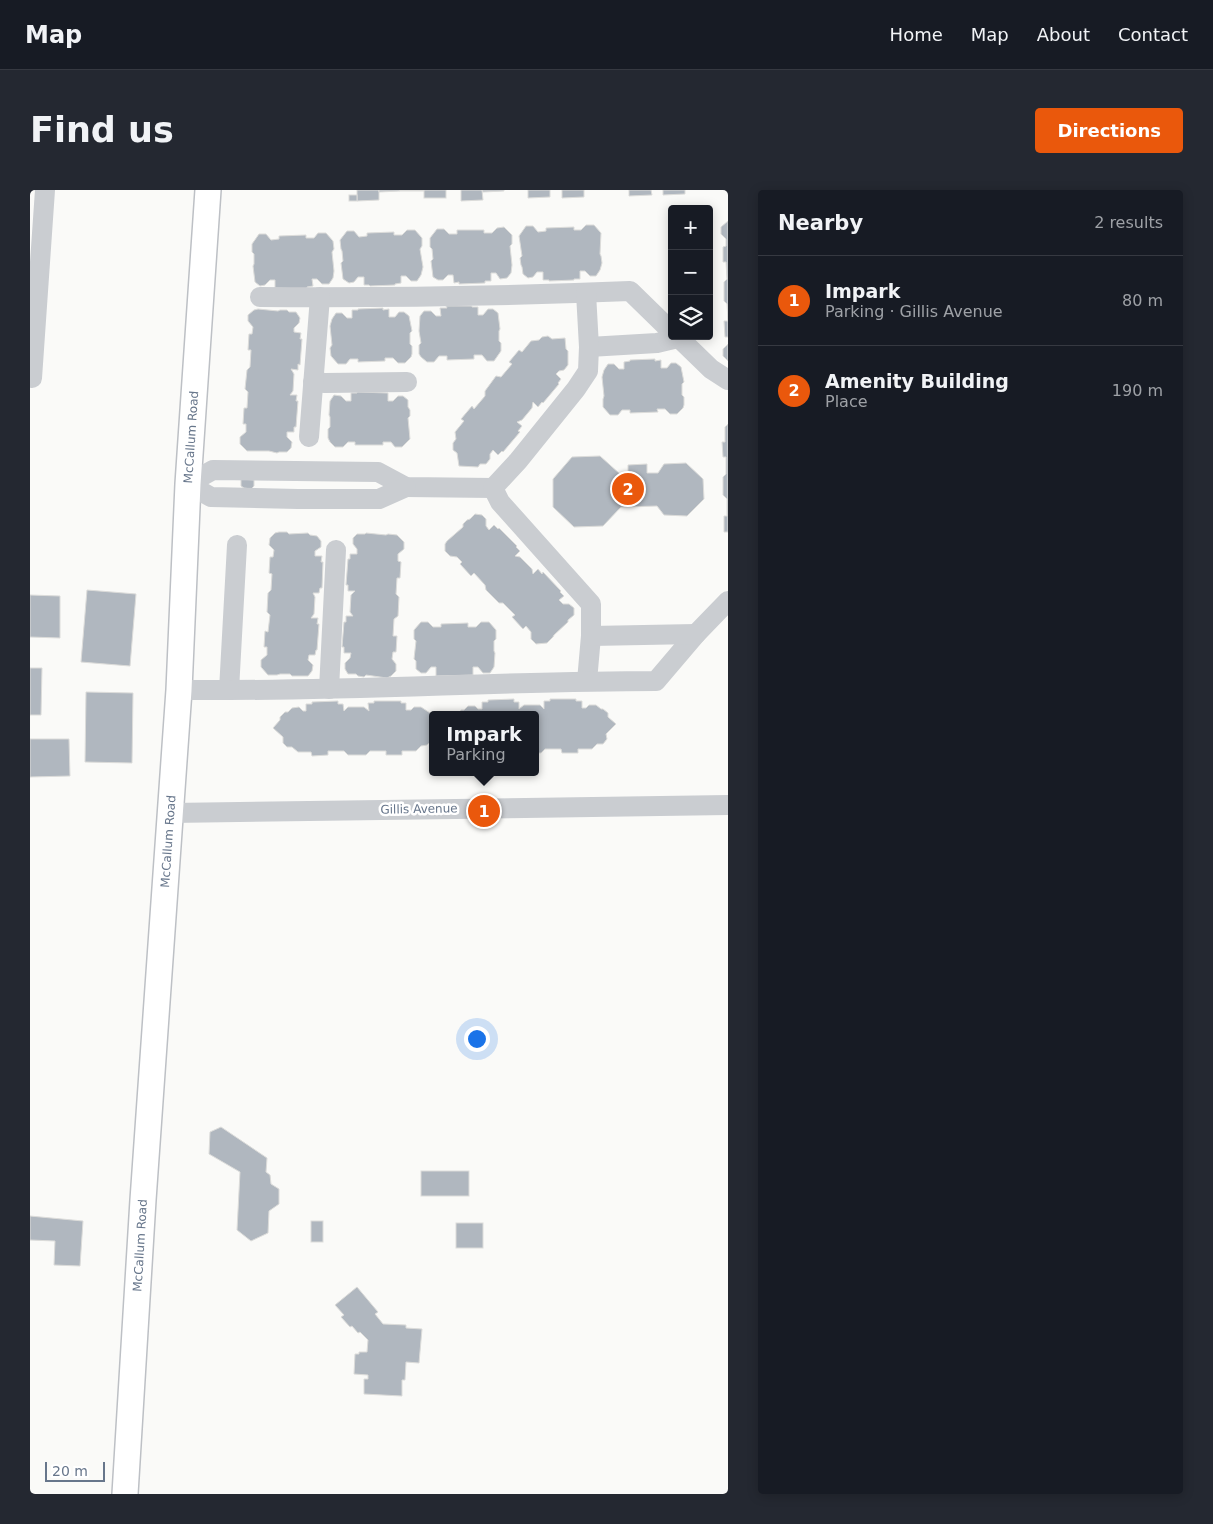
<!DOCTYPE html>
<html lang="en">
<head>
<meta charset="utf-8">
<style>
	:root { --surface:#171b24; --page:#242831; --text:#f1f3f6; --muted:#9ea1a6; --line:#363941; --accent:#ea580c }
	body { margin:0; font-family:"DejaVu Sans",sans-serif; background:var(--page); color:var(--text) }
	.controls { position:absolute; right:15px; top:15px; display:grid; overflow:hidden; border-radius:5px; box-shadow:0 2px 12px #0003 }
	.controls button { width:45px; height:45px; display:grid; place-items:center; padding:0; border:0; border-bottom:1px solid var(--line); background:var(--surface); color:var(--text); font:25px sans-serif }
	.scale { position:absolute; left:15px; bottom:12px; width:60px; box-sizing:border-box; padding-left:5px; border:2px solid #67768b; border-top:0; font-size:14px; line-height:18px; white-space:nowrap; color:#67768b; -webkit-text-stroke:4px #fff; paint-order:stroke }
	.you { position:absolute; left:446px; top:848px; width:18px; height:18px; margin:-12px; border:4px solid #fff; border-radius:50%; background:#1a73e8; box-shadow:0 0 0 8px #1a73e833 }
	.badge { display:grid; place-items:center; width:32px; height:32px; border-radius:50%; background:var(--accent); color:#fff; font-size:16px; font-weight:700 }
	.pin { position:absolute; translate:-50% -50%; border:2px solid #fff; box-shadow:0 1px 5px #0006 }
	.popup { position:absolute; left:399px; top:521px; width:110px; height:65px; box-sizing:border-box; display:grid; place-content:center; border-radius:5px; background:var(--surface); filter:drop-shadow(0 1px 4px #0005); font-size:16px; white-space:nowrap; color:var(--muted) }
	.popup b { font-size:19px; color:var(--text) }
	.popup::after { content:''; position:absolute; left:50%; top:100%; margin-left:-10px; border:10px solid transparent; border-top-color:var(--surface) }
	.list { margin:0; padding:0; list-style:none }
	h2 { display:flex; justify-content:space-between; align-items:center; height:65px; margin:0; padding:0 20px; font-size:21px }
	h2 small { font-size:16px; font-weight:400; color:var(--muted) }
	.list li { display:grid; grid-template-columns:32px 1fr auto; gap:15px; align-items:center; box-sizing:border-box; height:90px; padding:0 20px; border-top:1px solid var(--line) }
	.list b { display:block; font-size:19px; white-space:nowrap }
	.list p { margin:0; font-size:16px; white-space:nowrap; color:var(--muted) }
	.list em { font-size:16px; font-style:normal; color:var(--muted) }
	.icon { flex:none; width:28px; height:28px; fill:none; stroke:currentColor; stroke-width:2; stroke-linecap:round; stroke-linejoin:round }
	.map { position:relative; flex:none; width:698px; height:1304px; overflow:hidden; border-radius:5px }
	header { display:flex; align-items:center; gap:30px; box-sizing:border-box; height:70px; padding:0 25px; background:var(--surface); border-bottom:1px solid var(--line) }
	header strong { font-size:24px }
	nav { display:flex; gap:28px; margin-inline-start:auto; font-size:18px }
	.intro { display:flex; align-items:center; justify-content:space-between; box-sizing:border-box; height:120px; padding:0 30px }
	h1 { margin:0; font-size:35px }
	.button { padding:12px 22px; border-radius:5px; background:var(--accent); color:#fff; font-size:18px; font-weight:700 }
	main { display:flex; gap:30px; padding:0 30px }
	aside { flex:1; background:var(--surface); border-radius:5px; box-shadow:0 2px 12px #0003 }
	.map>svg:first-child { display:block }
	.building { fill:#b0b7bf; stroke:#dcdcda }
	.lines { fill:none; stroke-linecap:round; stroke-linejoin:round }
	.major-casing { stroke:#bdc0c5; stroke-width:28 }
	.minor { stroke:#cacdd1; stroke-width:20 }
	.major { stroke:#fff; stroke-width:25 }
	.labels { text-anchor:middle; stroke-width:5; stroke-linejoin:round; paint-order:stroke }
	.street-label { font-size:12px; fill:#67768b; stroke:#fff }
</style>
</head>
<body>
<header>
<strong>Map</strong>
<nav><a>Home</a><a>Map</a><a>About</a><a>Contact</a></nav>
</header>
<div class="intro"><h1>Find us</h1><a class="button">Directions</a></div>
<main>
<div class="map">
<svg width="698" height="1304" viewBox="0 0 698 1304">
	<rect width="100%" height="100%" fill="#fafaf8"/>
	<g class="building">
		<polygon points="327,0 349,0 349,10 327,11"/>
		<polygon points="349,0 370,0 370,1 349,2"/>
		<rect x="370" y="0" width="24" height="1"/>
		<rect x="394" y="0" width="22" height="8"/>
		<polygon points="431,0 452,0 453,10 431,11"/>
		<polygon points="452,0 474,0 474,1 453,2"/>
		<polygon points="498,0 520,0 520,7 498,8"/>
		<polygon points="532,0 554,0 554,7 532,8"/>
		<polygon points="599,0 621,0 622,5 599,6"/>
		<polygon points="633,0 655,0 655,4 633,5"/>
		<rect x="319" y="5" width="8" height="6"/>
		<polygon points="698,31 698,147 695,147 694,131 698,131 697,114 694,111 694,92 697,89 696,72 693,72 693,57 696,56 696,49 691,44 691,37"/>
		<polygon points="556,35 564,35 571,43 570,64 571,66 572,73 570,80 566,86 560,86 555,81 550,81 550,89 544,89 544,90 519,91 519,90 513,90 513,82 507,82 503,87 498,88 493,84 492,77 491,75 490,68 492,66 489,46 496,36 503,36 508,42 516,41 516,38 544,37 544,40 551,40"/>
		<polygon points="474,37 482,45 482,54 480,56 482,75 481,83 477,88 470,89 466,83 461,83 461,91 455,91 455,93 429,94 429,92 424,93 423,85 418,85 413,90 408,90 403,87 401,71 403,69 402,59 400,57 400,48 407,39 414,39 419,44 427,44 427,40 454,40 454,43 462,43 467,38"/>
		<polygon points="377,40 385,40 392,48 392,56 390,59 393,77 391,85 387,91 381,91 376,86 371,86 371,93 365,94 365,95 340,96 339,95 334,95 334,87 328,87 324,92 319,93 313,89 311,73 313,71 312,61 311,59 310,50 317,41 324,41 329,47 337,46 337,43 364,42 364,45 372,45"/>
		<polygon points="288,43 296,43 303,51 304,59 302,62 304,81 303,88 299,94 292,94 287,89 282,89 283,96 277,97 277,99 245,98 245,90 240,90 235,95 230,96 225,92 223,76 224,74 224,64 222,62 222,54 229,44 236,44 241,50 249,49 249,46 276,45 276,48 284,48"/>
		<polygon points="416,116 442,116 442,117 448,117 448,125 453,125 458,119 463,119 468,123 470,139 469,141 469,151 471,153 471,161 464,171 457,171 452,165 444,165 444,169 417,170 417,166 409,166 404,172 397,172 391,167 389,164 389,155 391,153 389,141 390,126 394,121 401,121 406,126 411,126 410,118 417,118"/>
		<polygon points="353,118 353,120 359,119 359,127 365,127 369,122 374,122 379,126 382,141 380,143 380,154 382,156 382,164 381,167 375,173 368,173 363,168 355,168 355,171 328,172 328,169 320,169 316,174 308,174 301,166 300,158 302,155 300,136 302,129 306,123 312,123 317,128 322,128 322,120 328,120 328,119"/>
		<polygon points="228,119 248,121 250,120 257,120 259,122 266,122 270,128 269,133 264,138 264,142 271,143 270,149 272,149 270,175 268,174 268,180 261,179 264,184 263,201 260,205 267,205 266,211 268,211 266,237 264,237 264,242 257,242 257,247 262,252 261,258 257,262 249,262 247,263 239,261 217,261 210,254 210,247 216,242 216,234 213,234 214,218 217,218 218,202 215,199 217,180 220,177 221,160 218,160 219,144 222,144 223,137 218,131 218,125 224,120"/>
		<polygon points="518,146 522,149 535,148 536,159 538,161 538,175 534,180 529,181 526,184 531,189 528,193 529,194 513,213 512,212 508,217 503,212 502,218 492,230 487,232 492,236 488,241 490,242 473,262 472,261 468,265 463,260 460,264 460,269 456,274 450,274 448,277 429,276 427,263 423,260 423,253 426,249 425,242 434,231 431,229 442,216 444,219 455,206 455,201 466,186 471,187 482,174 479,172 489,160 492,162 501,151 509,150 512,147"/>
		<polygon points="698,154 698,171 693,166 693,159"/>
		<polygon points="625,169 625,171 631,170 631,178 637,178 641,173 646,173 651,177 654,192 652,194 652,205 654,207 654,215 653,218 647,224 640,224 635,219 627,219 628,222 600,223 600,220 592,220 588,225 580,225 573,217 573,209 574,206 572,187 574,180 578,174 584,174 589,179 594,179 594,172 600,171 600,170"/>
		<polygon points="327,202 358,203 358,211 363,211 368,206 373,206 378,210 378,217 380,220 380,226 378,228 380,249 372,257 365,257 361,252 353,252 353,255 325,255 325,252 318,252 313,257 305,257 300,252 298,248 298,239 300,237 300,227 299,225 300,211 304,205 311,206 316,211 321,211 321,203 327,203"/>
		<polygon points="698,234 698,342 694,342 694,326 697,326 697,309 693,305 693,287 696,284 696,267 693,267 692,252 695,252 695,237"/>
		<polygon points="570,266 590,284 598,284 598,275 617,274 617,283 628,283 634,274 656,273 673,289 674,309 657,326 634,325 627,316 591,317 573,336 544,337 523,317 523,289 542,267"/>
		<polygon points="211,289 224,290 224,296 221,299 214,298 211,296"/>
		<polygon points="445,324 452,325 456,329 456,336 459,340 464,335 468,339 469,338 487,356 486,357 490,361 485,366 490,367 502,379 503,384 508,379 512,384 513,382 531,401 530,402 534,406 529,410 533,414 539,414 544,418 544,425 538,430 538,432 524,445 523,447 517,453 506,454 501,449 501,442 496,436 493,439 482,427 485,425 473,413 469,413 456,400 455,395 444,383 441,386 430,374 432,372 427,367 420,366 415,361 415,354 417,351 433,337 433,334 437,330 440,329"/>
		<polygon points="249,342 257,342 259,344 278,343 280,345 287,346 291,351 291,357 285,361 285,366 292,366 291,372 293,372 292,398 290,398 289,403 283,403 285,407 284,424 281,428 288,428 287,434 289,434 287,460 286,460 285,465 279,465 278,470 283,475 282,481 278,486 262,486 260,484 250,484 247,485 238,485 231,477 231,470 237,465 237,457 234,457 235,441 238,442 240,425 237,422 238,403 241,400 242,384 239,383 240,367 243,367 244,360 239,355 240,348 245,343"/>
		<polygon points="336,343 356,345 358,344 367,345 374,352 374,359 368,364 368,371 371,372 370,388 367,388 366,404 369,407 368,426 364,429 363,446 367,446 366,462 363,462 362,469 366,474 366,481 361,486 357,488 336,485 334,487 328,486 326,484 318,484 315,479 315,473 320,468 321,463 314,463 314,457 312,457 314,432 316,432 316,426 323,426 320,422 321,405 325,401 318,401 318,395 316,395 318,369 320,369 320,364 327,364 327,359 323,354 323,348 327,344 335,344"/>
		<polygon points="57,400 106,404 100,476 51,472"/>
		<polygon points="0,405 30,406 30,448 0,447"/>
		<polygon points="391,432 398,432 403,437 411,437 411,434 438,433 438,437 446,437 451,432 459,432 466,440 466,449 464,451 464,461 465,463 464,477 460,483 453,483 448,477 443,477 443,485 406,486 406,477 401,477 396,483 391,483 386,479 386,471 384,469 386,451 384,449 384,440"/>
		<polygon points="0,478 12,478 11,525 0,525"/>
		<polygon points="56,502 103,503 102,573 55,572"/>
		<polygon points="484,509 484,512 489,512 489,519 494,515 510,515 514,519 514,511 520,511 520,509 546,509 546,511 552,511 552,518 556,518 559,515 566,515 571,519 573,519 578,523 578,527 586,534 576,544 577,549 573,554 567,554 562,559 548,559 548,563 532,563 531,559 515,559 511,563 505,563 505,525 427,525 431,520 434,520 438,516 445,516 448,519 452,519 452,512 458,512 458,510"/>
		<polygon points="308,511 308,514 313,514 314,521 318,517 334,517 339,521 338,513 344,513 344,511 371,511 371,513 376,513 376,520 381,520 384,517 391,517 403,525 403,544 401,546 401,551 397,555 391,556 386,561 372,561 372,565 356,565 356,561 340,561 336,565 318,565 314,561 298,561 298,565 282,566 281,562 268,562 262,557 257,557 253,553 253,547 243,538 250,530 250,527 255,522 258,522 262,518 269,517 273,521 276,521 276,514 282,514 282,512"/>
		<polygon points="0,549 39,549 40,586 0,587"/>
		<polygon points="191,937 237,968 236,982 240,985 241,994 249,999 249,1014 239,1021 238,1043 221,1051 207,1040 210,982 179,964 180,942"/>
		<rect x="391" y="981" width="48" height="25"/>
		<polygon points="0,1026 53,1031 50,1076 24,1075 25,1051 0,1050"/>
		<rect x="281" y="1031" width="12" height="21"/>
		<rect x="426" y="1033" width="27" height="25"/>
		<polygon points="327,1097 348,1122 345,1124 353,1134 376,1135 376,1138 392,1139 389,1173 376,1172 375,1190 372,1190 372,1206 334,1204 334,1189 338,1189 338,1185 324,1184 325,1164 329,1164 329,1162 337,1162 338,1150 330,1142 328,1143 322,1136 320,1137 311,1127 314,1125 305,1115"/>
	</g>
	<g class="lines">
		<g class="major-casing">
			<g id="major">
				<path id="s1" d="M 95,1304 L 113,1010 L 149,500 L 158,294 L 178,0"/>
			</g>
		</g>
		<g class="minor">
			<path d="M 230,107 C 353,108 477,106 600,101 L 642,142"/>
			<polyline points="647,146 681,179 698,190"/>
			<polyline points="559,157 627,153 648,148"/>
			<polyline points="2,188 15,0"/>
			<polyline points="283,192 295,193 377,192"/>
			<polyline points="279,247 290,107"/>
			<polyline points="158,294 183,280 348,282 376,297 463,298 488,271 546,199 558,181 559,157 556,103"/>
			<polyline points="158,294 181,307 268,309 349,309 376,297"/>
			<polyline points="463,298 470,312 561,414 561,446 557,491"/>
			<path d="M 207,355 L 199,500 C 341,500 484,491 626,491 L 666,444 L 698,411"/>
			<polyline points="561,446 666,444"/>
			<polyline points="299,499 306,360"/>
			<polyline points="149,500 199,500"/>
			<polyline points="141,623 698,615"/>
		</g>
		<use href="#major" class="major"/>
	</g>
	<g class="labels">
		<g class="street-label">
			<text dy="4" stroke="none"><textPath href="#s1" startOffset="1059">McCallum Road</textPath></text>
			<text transform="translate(389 619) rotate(-1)" y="4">Gillis Avenue</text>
			<text dy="4" stroke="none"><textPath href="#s1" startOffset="654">McCallum Road</textPath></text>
			<text dy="4" stroke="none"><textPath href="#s1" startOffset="249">McCallum Road</textPath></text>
		</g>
	</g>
</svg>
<div class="controls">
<button>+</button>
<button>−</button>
<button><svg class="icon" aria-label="layers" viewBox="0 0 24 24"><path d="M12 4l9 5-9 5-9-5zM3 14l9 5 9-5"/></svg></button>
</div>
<div class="scale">20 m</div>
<div class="you"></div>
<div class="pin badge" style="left:454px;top:621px">1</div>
<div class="popup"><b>Impark</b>Parking</div>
<div class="pin badge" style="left:598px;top:299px">2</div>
</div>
<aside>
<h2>Nearby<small>2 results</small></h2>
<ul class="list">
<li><span class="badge">1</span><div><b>Impark</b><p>Parking · Gillis Avenue</p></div><em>80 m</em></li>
<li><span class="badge">2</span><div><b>Amenity Building</b><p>Place</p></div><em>190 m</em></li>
</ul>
</aside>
</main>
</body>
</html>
